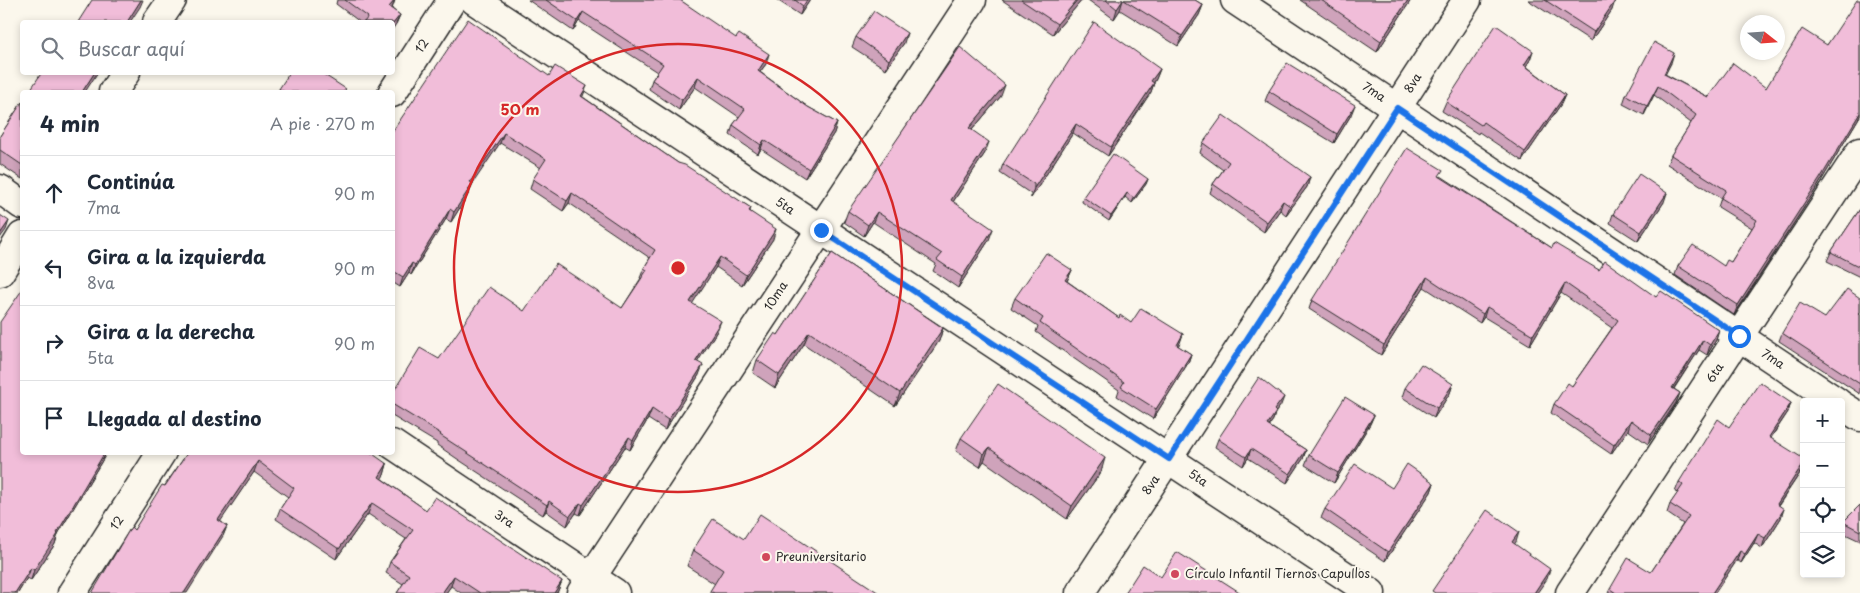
<!DOCTYPE html>
<html lang="es">
<head>
<meta charset="utf-8">
<style>
	:root { --surface:#fff; --page:#f6f6f7; --text:#1f2937; --muted:#747a83; --line:#e0e1e3 }
	body { margin:0; font-family:"Playpen Sans",sans-serif; background:var(--page); color:var(--text) }
	.controls { position:absolute; right:15px; bottom:15px; display:grid; overflow:hidden; border-radius:5px; box-shadow:0 2px 8px #0003 }
	.controls button { width:45px; height:45px; display:grid; place-items:center; padding:0; border:0; border-bottom:1px solid var(--line); background:var(--surface); color:var(--text); font:25px sans-serif }
	.compass { position:absolute; left:1740px; top:15px; width:45px; height:45px; border-radius:50%; background:var(--surface); box-shadow:0 2px 8px #0003; rotate:107deg }
	.stop { position:absolute; width:15px; height:15px; margin:-11px; border:4px solid #1a73e8; border-radius:50%; background:#fff }
	.stop.end { background:#1a73e8; border-color:#fff; box-shadow:0 1px 5px #0008 }
	.list { margin:0; padding:0; list-style:none }
	h2 { display:flex; justify-content:space-between; align-items:center; height:65px; margin:0; padding:0 20px; font-size:21px }
	h2 small { font-size:16px; font-weight:400; color:var(--muted) }
	.list li { display:grid; grid-template-columns:32px 1fr auto; gap:15px; align-items:center; box-sizing:border-box; height:75px; padding:0 20px; border-top:1px solid var(--line) }
	.list b { display:block; font-size:19px; white-space:nowrap }
	.list p { margin:0; font-size:16px; white-space:nowrap; color:var(--muted) }
	.list em { font-size:16px; font-style:normal; color:var(--muted) }
	.icon { flex:none; width:28px; height:28px; fill:none; stroke:currentColor; stroke-width:2; stroke-linecap:round; stroke-linejoin:round }
	.map { position:relative; flex:none; width:1860px; height:593px; overflow:hidden }
	.search { position:absolute; background:var(--surface); box-shadow:0 2px 8px #0003; left:20px; top:20px; width:375px; height:55px; display:flex; align-items:center; gap:12px; box-sizing:border-box; padding:0 18px; border-radius:5px; color:var(--muted); font-size:19px }
	.panel { position:absolute; background:var(--surface); box-shadow:0 2px 8px #0003; left:20px; top:90px; width:375px; height:365px; border-radius:5px }
	.map>svg:first-child { display:block }
	.lines { fill:none; stroke-linecap:round; stroke-linejoin:round }
	.street-casing { stroke:#2b2b2b; stroke-width:31 }
	.street { stroke:#fbf7ec; stroke-width:28 }
	.wall { fill:#cfa3bb; stroke:#2b2b2b }
	.shaded-wall { fill:#a98498; stroke:#2b2b2b }
	.building { fill:#f1bdd9; stroke:#2b2b2b }
	.route { stroke:#1a73e8; stroke-width:6 }
	.ring { fill:none; stroke:#d62828; stroke-width:2.5 }
	.poi-dot { fill:#d1495b; stroke:#fbf7ec; stroke-width:2 }
	.labels { text-anchor:middle; stroke-width:4; stroke-linejoin:round; paint-order:stroke }
	.street-label { font-size:12px; fill:#2b2b2b; stroke:#fbf7ec }
	.poi-label { font-size:12px; fill:#2b2b2b; stroke:#fbf7ec; text-anchor:start }
	.centre { fill:#d62828; stroke:#fbf7ec; stroke-width:2.5 }
	.ring-label { font-size:15px; text-anchor:middle; font-weight:bold; fill:#d62828; stroke:#fbf7ec; stroke-width:4; stroke-linejoin:round; paint-order:stroke }
</style>
</head>
<body>
<div class="map">
<svg width="1860" height="593" viewBox="0 0 1860 593">
	<rect width="100%" height="100%" fill="#fbf7ec"/>
	<filter id="ink" filterUnits="userSpaceOnUse"><feTurbulence type="fractalNoise" baseFrequency=".02" numOctaves="2"/><feDisplacementMap in="SourceGraphic" scale="10" xChannelSelector="R" yChannelSelector="G"/><feConvolveMatrix kernelMatrix="1 2 1 2 8 2 1 2 1" color-interpolation-filters="sRGB"/></filter>
	<g filter="url(#ink)">
		<g class="lines">
			<g class="street-casing">
				<g id="street">
					<polyline points="474,0 1371,593"/>
					<polyline points="1235,0 1837,402"/>
					<polyline points="157,22 172,0"/>
					<polyline points="113,92 126,72"/>
					<polyline points="392,93 452,0"/>
					<polyline points="0,189 22,205"/>
					<polyline points="0,272 22,236"/>
					<polyline points="1841,405 1860,417"/>
					<polyline points="392,444 615,593"/>
					<polyline points="72,593 162,452"/>
					<polyline points="581,593 972,0"/>
					<polyline points="1080,593 1467,0"/>
					<polyline points="1570,593 1860,152"/>
				</g>
			</g>
			<use href="#street" class="street"/>
		</g>
		<g class="wall">
			<polygon points="337,0 395,0 392,9 400,15 396,24 392,22 360,22 336,4"/>
			<polygon points="528,0 680,0 766,64 760,72 808,107 837,123 834,133 805,178 761,149 758,154 730,135 733,125 739,117 695,87 679,110 649,89 652,80 657,72 579,21 573,31"/>
			<polygon points="777,0 810,0 800,15"/>
			<polygon points="1002,0 1082,0 1053,34"/>
			<polygon points="1088,0 1195,0 1203,5 1199,15 1178,46 1120,10 1114,19"/>
			<polygon points="1300,0 1411,0 1377,52"/>
			<polygon points="1528,0 1613,0 1612,10 1591,41"/>
			<polygon points="1860,0 1860,116 1818,186 1734,315 1675,275 1678,266 1724,266 1731,262 1752,228 1718,207 1721,198 1667,164 1671,155 1691,123 1654,95 1644,115 1623,104 1626,95 1671,63 1665,74 1708,97 1766,88 1827,45"/>
			<polygon points="856,37 904,43 886,69 852,47"/>
			<polygon points="1530,60 1526,66 1565,95 1561,104 1522,161 1479,132 1478,134 1442,111 1446,102"/>
			<polygon points="1160,69 1156,79 1154,83 1151,92 1108,156 1073,133 1031,198 1031,194 1000,173 1003,164"/>
			<polygon points="549,76 583,97 678,163 751,208 750,211 773,239 742,285 716,267 692,303 717,331 697,362 699,375 665,430 648,419 630,450 625,447 580,515 576,513 567,526 546,511 543,515 456,458 437,445 437,443 392,416 392,394 439,359 524,311 622,308 641,278 640,278 644,268 650,258 569,203 563,211 530,189 533,179 541,168 500,143 472,183 469,193 451,222 446,219 411,275 409,273 400,287 392,282 392,132"/>
			<polygon points="279,89 344,92 278,92"/>
			<polygon points="1269,91 1351,115 1334,143 1265,101"/>
			<polygon points="1001,96 972,130 985,153 953,202 989,240 958,288 933,271 936,264 873,222 864,236 844,222 848,211"/>
			<polygon points="22,102 22,179 0,164 0,136"/>
			<polygon points="1203,143 1310,177 1307,187 1286,215 1280,210 1264,232 1210,193 1213,184 1223,170 1200,153"/>
			<polygon points="1441,176 1552,248 1656,297 1719,330 1716,340 1707,355 1699,350 1674,389 1680,393 1676,403 1648,444 1628,430 1611,454 1551,413 1554,404 1572,386 1612,328 1561,293 1530,345 1484,317 1480,323 1424,287 1381,355 1309,309 1312,300"/>
			<polygon points="1148,179 1146,184 1132,203 1125,197 1109,221 1082,202 1083,197"/>
			<polygon points="1664,202 1638,241 1610,223 1613,214"/>
			<polygon points="1860,209 1860,277 1827,261 1831,252"/>
			<polygon points="832,253 943,328 939,341 895,406 804,344 775,388 753,373 757,360 778,335"/>
			<polygon points="1072,270 1067,281 1119,318 1131,323 1183,334 1178,346 1191,354 1188,363 1153,419 1117,396 1119,390 1036,332 1038,326 1011,308 1015,298"/>
			<polygon points="1860,298 1860,394 1779,341 1782,333 1825,318"/>
			<polygon points="1453,384 1450,393 1434,418 1402,397 1405,388"/>
			<polygon points="1791,403 1788,412 1771,438 1802,470 1779,505 1781,518 1762,548 1754,543 1741,563 1737,560 1715,593 1608,593 1610,589 1651,572 1683,524 1667,513 1670,504 1678,493 1675,492 1679,482 1729,427"/>
			<polygon points="1281,405 1275,413 1273,420 1269,426 1306,450 1303,459 1287,483 1248,458 1243,466 1215,447 1218,439"/>
			<polygon points="1374,415 1370,424 1334,483 1305,465 1309,455"/>
			<polygon points="961,438 1101,472 1067,519 984,461 980,467 956,451"/>
			<polygon points="22,452 110,452 108,455 106,454 58,534 55,544 31,580 27,578 18,593 0,593"/>
			<polygon points="188,452 350,455 387,464 384,475 381,478 426,510 562,581 557,593 461,593 451,586 446,593 397,593 403,584 386,573 390,562 406,539 368,514 336,559 276,519 280,509 288,497 254,472 220,521 227,526 223,536 134,530"/>
			<polygon points="1434,483 1431,492 1385,561 1321,518 1325,509"/>
			<polygon points="1860,505 1860,541 1841,532 1841,526 1843,522"/>
			<polygon points="744,539 879,593 709,593 715,584 687,566 693,550"/>
		</g>
		<g class="shaded-wall">
			<polygon points="141,0 143,0 140,7 130,22 127,22"/>
			<polygon points="395,0 392,8 386,16 389,7"/>
			<polygon points="807,0 810,0 800,15 803,6"/>
			<polygon points="1077,0 1082,0 1053,34 1057,24"/>
			<polygon points="1123,0 1120,10 1114,19 1117,9"/>
			<polygon points="1408,0 1411,0 1377,52 1381,41"/>
			<polygon points="1615,1 1612,10 1591,41 1594,32"/>
			<polygon points="1203,5 1199,15 1178,46 1182,36"/>
			<polygon points="583,12 579,21 573,31 577,21"/>
			<polygon points="400,15 396,24 392,30 392,25"/>
			<polygon points="907,33 904,43 886,69 889,60"/>
			<polygon points="1533,51 1530,60 1521,74 1524,65"/>
			<polygon points="1674,53 1671,63 1661,83 1664,74"/>
			<polygon points="769,54 766,64 754,80 758,71"/>
			<polygon points="1160,69 1156,79 1148,91 1151,81"/>
			<polygon points="95,72 98,72 85,92 82,92"/>
			<polygon points="698,77 695,87 679,110 682,100"/>
			<polygon points="1154,83 1151,92 1108,156 1111,147"/>
			<polygon points="1005,85 1001,96 965,138 969,128"/>
			<polygon points="587,86 583,96 577,106 581,96"/>
			<polygon points="1658,86 1654,95 1644,115 1647,106"/>
			<polygon points="1565,95 1561,104 1522,161 1525,152"/>
			<polygon points="1355,105 1351,115 1334,143 1337,134"/>
			<polygon points="1860,113 1860,116 1818,186 1734,315 1738,305"/>
			<polygon points="837,123 834,133 805,178 809,169"/>
			<polygon points="1076,124 1073,133 1031,198 1034,188"/>
			<polygon points="504,133 500,143 467,192 470,182"/>
			<polygon points="764,140 761,149 758,154 761,145"/>
			<polygon points="989,142 985,153 947,211 951,200"/>
			<polygon points="1310,177 1307,187 1286,215 1290,206"/>
			<polygon points="1148,179 1146,184 1132,203 1134,198"/>
			<polygon points="473,183 469,193 451,222 454,212"/>
			<polygon points="572,193 569,203 563,211 567,201"/>
			<polygon points="1127,193 1125,197 1109,221 1111,216"/>
			<polygon points="1667,193 1664,202 1638,241 1641,232"/>
			<polygon points="1283,201 1280,210 1264,232 1267,222"/>
			<polygon points="450,209 446,219 411,275 415,265"/>
			<polygon points="877,212 873,222 864,236 868,225"/>
			<polygon points="9,221 6,230 0,238 0,234"/>
			<polygon points="776,229 773,239 742,285 746,275"/>
			<polygon points="993,229 989,240 958,288 962,277"/>
			<polygon points="720,257 716,267 687,312 690,302"/>
			<polygon points="412,263 409,273 400,287 403,277"/>
			<polygon points="1072,270 1068,279 1062,289 1065,280"/>
			<polygon points="1427,277 1424,287 1381,355 1384,345"/>
			<polygon points="1565,283 1561,293 1530,345 1533,335"/>
			<polygon points="1487,307 1484,317 1480,323 1483,314"/>
			<polygon points="721,321 717,331 692,371 696,361"/>
			<polygon points="943,328 939,341 895,406 900,393"/>
			<polygon points="1719,330 1716,340 1707,355 1710,345"/>
			<polygon points="809,332 804,344 775,388 779,375"/>
			<polygon points="1183,334 1180,343 1173,354 1177,345"/>
			<polygon points="1703,340 1699,350 1668,397 1672,388"/>
			<polygon points="1191,354 1188,363 1153,419 1156,409"/>
			<polygon points="703,365 699,375 665,430 668,420"/>
			<polygon points="1453,384 1450,393 1434,418 1437,408"/>
			<polygon points="1680,393 1676,403 1648,444 1651,435"/>
			<polygon points="1284,397 1281,405 1275,413 1273,420 1264,433 1274,410"/>
			<polygon points="1791,403 1788,412 1765,446 1769,437"/>
			<polygon points="652,409 648,419 630,450 633,440"/>
			<polygon points="1374,415 1370,424 1334,483 1338,473"/>
			<polygon points="1631,420 1628,430 1611,454 1614,445"/>
			<polygon points="629,437 625,447 580,515 583,505"/>
			<polygon points="989,448 984,461 980,467 984,454"/>
			<polygon points="1251,449 1248,458 1243,466 1246,457"/>
			<polygon points="1306,450 1303,459 1287,483 1290,474"/>
			<polygon points="105,452 107,452 106,454 58,534 55,544 31,580 34,570"/>
			<polygon points="1105,458 1101,472 1067,519 1072,506"/>
			<polygon points="258,461 254,472 214,531 218,520"/>
			<polygon points="1804,462 1802,470 1773,513 1777,504"/>
			<polygon points="387,464 384,475 375,488 379,477"/>
			<polygon points="1434,483 1431,492 1385,561 1388,552"/>
			<polygon points="549,501 546,511 543,515 547,505"/>
			<polygon points="372,503 368,514 336,559 339,549"/>
			<polygon points="580,503 576,513 567,526 570,516"/>
			<polygon points="1784,509 1781,518 1762,548 1765,538"/>
			<polygon points="227,526 223,536 187,593 184,593"/>
			<polygon points="1519,532 1516,542 1509,552 1512,542"/>
			<polygon points="1758,534 1754,543 1741,563 1745,554"/>
			<polygon points="1740,551 1737,560 1715,593 1712,593"/>
			<polygon points="31,568 27,578 18,593 15,593"/>
			<polygon points="1550,569 1547,579 1537,593 1534,593"/>
			<polygon points="454,576 451,586 446,593 442,593"/>
			<polygon points="562,581 557,593 554,593"/>
		</g>
		<g class="building">
			<polygon points="92,0 141,0 127,22 78,22"/>
			<polygon points="345,0 395,0 389,7 400,15 392,25 392,22 364,22 368,17"/>
			<polygon points="546,0 680,0 736,38 739,34 769,54 758,71 808,107 837,123 809,169 764,140 761,145 733,125 745,109 698,77 682,100 652,80 663,64 583,12 577,21"/>
			<polygon points="795,0 807,0 803,6"/>
			<polygon points="1021,0 1077,0 1057,24"/>
			<polygon points="1106,0 1123,0 1117,9"/>
			<polygon points="1124,0 1195,0 1203,5 1182,36"/>
			<polygon points="1321,0 1408,0 1381,41"/>
			<polygon points="1545,0 1613,0 1615,1 1594,32"/>
			<polygon points="1857,0 1860,0 1860,113 1821,177 1738,305 1678,266 1693,245 1724,266 1727,260 1731,262 1757,220 1721,198 1726,190 1671,155 1696,115 1658,86 1647,106 1626,95 1654,42 1674,53 1664,74 1708,97 1733,63 1766,88 1802,29 1827,45"/>
			<polygon points="874,11 907,33 889,60 856,37"/>
			<polygon points="468,19 549,76 555,66 587,86 581,96 678,163 685,165 751,208 749,211 776,229 746,275 720,257 690,302 721,321 696,361 703,365 668,420 652,409 633,440 629,437 583,505 580,503 570,516 549,501 547,505 460,448 440,435 441,434 392,404 392,394 420,348 439,359 489,287 524,311 556,264 622,308 647,270 644,268 655,250 572,193 567,201 533,179 546,159 504,133 470,182 473,183 454,212 450,209 415,265 412,263 403,277 392,270 392,132"/>
			<polygon points="1094,22 1160,69 1151,81 1154,83 1111,147 1076,124 1034,188 1034,184 1003,164"/>
			<polygon points="1496,25 1533,51 1524,65 1565,95 1525,152 1483,122 1481,125 1446,102"/>
			<polygon points="960,47 1005,85 969,128 989,142 951,200 993,229 962,277 937,260 942,254 877,212 868,225 848,211"/>
			<polygon points="1287,63 1355,105 1337,134 1269,91"/>
			<polygon points="42,72 95,72 82,92 29,92"/>
			<polygon points="290,72 320,72 346,89 343,92 285,92 279,89"/>
			<polygon points="22,102 22,165 0,150 0,136"/>
			<polygon points="1223,115 1310,177 1290,206 1283,201 1267,222 1213,184 1229,162 1203,143"/>
			<polygon points="1407,148 1443,170 1439,176 1552,248 1554,243 1599,270 1605,261 1656,297 1661,291 1719,330 1710,345 1703,340 1672,388 1680,393 1651,435 1631,420 1614,445 1554,404 1568,383 1572,386 1618,320 1565,283 1533,335 1487,307 1483,314 1427,277 1384,345 1312,300"/>
			<polygon points="1113,154 1148,179 1134,198 1127,193 1111,216 1083,197"/>
			<polygon points="1639,174 1667,193 1641,232 1613,214"/>
			<polygon points="1860,209 1860,267 1831,252"/>
			<polygon points="0,215 9,221 0,234"/>
			<polygon points="832,253 943,328 900,393 809,332 779,375 757,360 775,333 778,335"/>
			<polygon points="1046,253 1072,270 1065,280 1119,318 1120,315 1131,323 1141,308 1183,334 1177,345 1191,354 1156,409 1121,387 1124,382 1040,323 1043,318 1015,298"/>
			<polygon points="1847,289 1860,298 1860,312 1859,313 1860,314 1860,384 1782,333 1800,303 1825,318"/>
			<polygon points="22,290 22,452 105,452 57,533 58,534 34,570 31,568 15,593 0,593 0,322"/>
			<polygon points="1421,364 1453,384 1437,408 1405,388"/>
			<polygon points="1259,377 1284,397 1274,410 1276,412 1267,425 1306,450 1290,474 1251,449 1246,457 1218,439"/>
			<polygon points="1760,382 1791,403 1769,437 1804,459 1804,462 1777,504 1784,509 1765,538 1758,534 1745,554 1740,551 1712,593 1616,593 1610,589 1628,558 1651,572 1689,516 1670,504 1683,485 1679,482 1718,419 1729,427"/>
			<polygon points="998,384 1105,458 1072,506 989,448 984,454 961,438"/>
			<polygon points="1345,397 1374,415 1338,473 1309,455"/>
			<polygon points="188,452 347,452 350,455 352,452 370,452 387,464 379,477 426,510 435,497 562,581 554,593 480,593 454,576 442,593 397,593 409,575 390,562 413,530 372,503 339,549 280,509 294,488 258,461 218,520 227,526 184,593 92,593 131,527 134,530 162,485 165,486"/>
			<polygon points="1355,464 1392,488 1407,464 1434,483 1388,552 1325,509"/>
			<polygon points="1860,505 1860,531 1843,522"/>
			<polygon points="1487,510 1519,532 1512,542 1550,569 1534,593 1435,593 1432,591"/>
			<polygon points="760,514 879,593 714,593 710,591 723,570 693,550 713,519 744,539"/>
			<polygon points="1177,552 1241,593 1125,593 1143,565 1161,577"/>
		</g>
	</g>
	<g class="lines" filter="url(#ink)">
		<polyline class="route" points="821,230 1169,459 1397,108 1739,336"/>
	</g>
	<circle class="ring" cx="678" cy="268" r="224"/>
	<g class="poi-dot">
		<circle cx="766" cy="557" r="5"/>
		<circle cx="1175" cy="574" r="5"/>
	</g>
	<g class="labels">
		<g class="street-label">
			<text transform="translate(422 46) rotate(-57)" y="4">12</text>
			<text transform="translate(1413 83) rotate(-57)" y="4">8va</text>
			<text transform="translate(1374 92) rotate(34)" y="4">7ma</text>
			<text transform="translate(785 206) rotate(34)" y="4">5ta</text>
			<text transform="translate(776 296) rotate(-57)" y="4">10ma</text>
			<text transform="translate(1773 359) rotate(34)" y="4">7ma</text>
			<text transform="translate(1715 373) rotate(-57)" y="4">6ta</text>
			<text transform="translate(1198 478) rotate(34)" y="4">5ta</text>
			<text transform="translate(1151 485) rotate(-56)" y="4">8va</text>
			<text transform="translate(504 519) rotate(34)" y="4">3ra</text>
			<text transform="translate(117 523) rotate(-57)" y="4">12</text>
		</g>
		<g class="poi-label">
			<text x="776" y="561">Preuniversitario</text>
			<text x="1185" y="578">Círculo Infantil Tiernos Capullos</text>
		</g>
	</g>
	<circle cx="678" cy="268" r="8" class="centre"/>
	<g class="ring-label">
		<text x="520" y="115">50 m</text>
	</g>
</svg>
<div class="controls">
<button>+</button>
<button>−</button>
<button><svg class="icon" aria-label="locate" viewBox="0 0 24 24"><circle cx="12" cy="12" r="6"/><path d="M12 2v4M12 18v4M2 12h4M18 12h4"/></svg></button>
<button><svg class="icon" aria-label="layers" viewBox="0 0 24 24"><path d="M12 4l9 5-9 5-9-5zM3 14l9 5 9-5"/></svg></button>
</div>
<svg class="compass" viewBox="-18 -18 36 36"><path d="M0-13l5 13h-10z" fill="#e53935"/><path d="M0 13l5-13h-10z" fill="#747a83"/></svg>
<div class="stop" style="left:1739px;top:336px"></div>
<div class="stop end" style="left:821px;top:230px"></div>
<div class="search"><svg class="icon" aria-label="search" viewBox="0 0 24 24"><circle cx="10" cy="10" r="6"/><path d="M15 15l6 6"/></svg>Buscar aquí</div>
<section class="panel">
<h2>4 min<small>A pie · 270 m</small></h2>
<ul class="list">
<li><svg class="icon" aria-label="ahead" viewBox="0 0 24 24"><path d="M12 20V5M6 11l6-6 6 6"/></svg><div><b>Continúa</b><p>7ma</p></div><em>90 m</em></li>
<li><svg class="icon" aria-label="left" viewBox="0 0 24 24"><path d="M17 20v-9H6M10 6l-5 5 5 5"/></svg><div><b>Gira a la izquierda</b><p>8va</p></div><em>90 m</em></li>
<li><svg class="icon" aria-label="right" viewBox="0 0 24 24"><path d="M7 20v-9h11M14 6l5 5-5 5"/></svg><div><b>Gira a la derecha</b><p>5ta</p></div><em>90 m</em></li>
<li><svg class="icon" aria-label="arrive" viewBox="0 0 24 24"><path d="M6 21V4h12l-3 4 3 4H6"/></svg><div><b>Llegada al destino</b></div></li>
</ul>
</section>
</div>
</body>
</html>
